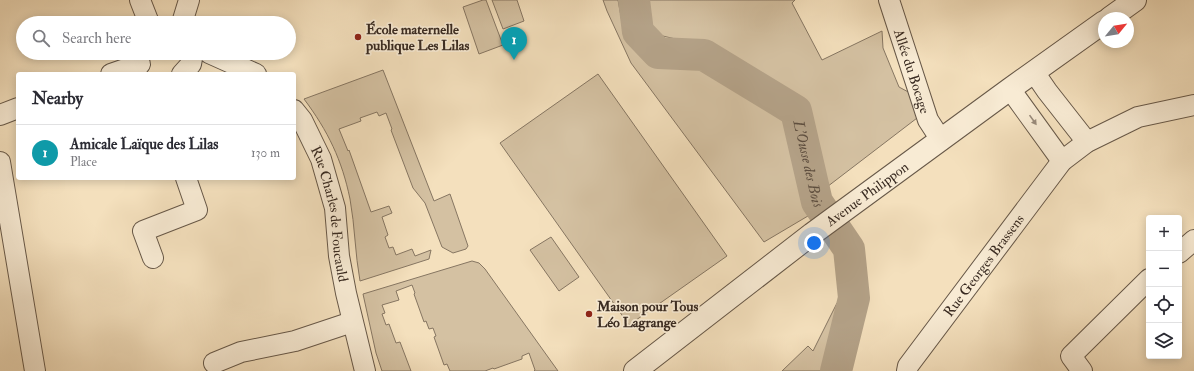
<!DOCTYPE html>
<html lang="en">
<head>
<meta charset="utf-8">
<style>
	:root { --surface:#fff; --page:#f7f7f7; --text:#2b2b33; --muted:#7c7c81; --line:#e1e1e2; --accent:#8f2418 }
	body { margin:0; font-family:"IM FELL Double Pica",serif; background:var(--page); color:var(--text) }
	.controls { position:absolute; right:12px; bottom:12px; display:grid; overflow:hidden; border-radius:4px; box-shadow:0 2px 10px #0003 }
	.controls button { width:36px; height:36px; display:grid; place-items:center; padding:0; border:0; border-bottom:1px solid var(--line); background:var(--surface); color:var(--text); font:20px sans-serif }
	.compass { position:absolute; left:1098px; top:12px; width:36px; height:36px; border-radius:50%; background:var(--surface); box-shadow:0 2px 10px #0003; rotate:60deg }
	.you { position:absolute; left:814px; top:243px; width:14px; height:14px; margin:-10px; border:3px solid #fff; border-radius:50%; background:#1a73e8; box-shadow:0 0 0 6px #1a73e833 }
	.badge { display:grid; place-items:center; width:26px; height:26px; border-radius:50%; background:var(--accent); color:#fff; font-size:13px; font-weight:700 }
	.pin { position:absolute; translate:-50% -33px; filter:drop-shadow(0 1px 2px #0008) }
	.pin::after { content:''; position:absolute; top:21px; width:14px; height:12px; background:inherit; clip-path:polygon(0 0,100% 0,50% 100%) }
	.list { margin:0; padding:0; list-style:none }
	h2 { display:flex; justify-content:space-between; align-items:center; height:52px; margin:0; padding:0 16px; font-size:17px }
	h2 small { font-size:13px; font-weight:400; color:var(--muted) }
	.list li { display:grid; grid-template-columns:26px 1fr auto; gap:12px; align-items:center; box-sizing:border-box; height:56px; padding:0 16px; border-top:1px solid var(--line) }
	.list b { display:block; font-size:15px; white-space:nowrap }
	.list p { margin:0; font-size:13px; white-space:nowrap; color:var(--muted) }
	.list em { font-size:13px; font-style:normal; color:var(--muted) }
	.icon { flex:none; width:22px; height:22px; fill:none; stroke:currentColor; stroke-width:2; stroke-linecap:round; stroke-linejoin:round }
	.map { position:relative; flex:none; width:1194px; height:371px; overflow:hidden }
	.search { position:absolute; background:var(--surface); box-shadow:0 2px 10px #0003; left:16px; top:16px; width:280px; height:44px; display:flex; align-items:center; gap:10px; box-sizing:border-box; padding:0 14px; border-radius:22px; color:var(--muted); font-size:15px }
	.panel { position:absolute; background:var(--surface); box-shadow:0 2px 10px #0003; left:16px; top:72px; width:280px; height:108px; border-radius:4px }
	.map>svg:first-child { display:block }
	.green { fill:#d4c1a2; stroke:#867662 }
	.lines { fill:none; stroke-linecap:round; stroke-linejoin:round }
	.river { stroke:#b4a288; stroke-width:32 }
	.minor-casing { stroke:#675848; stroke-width:22 }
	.tertiary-casing { stroke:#675848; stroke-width:24 }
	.minor { stroke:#f8ebd4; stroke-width:20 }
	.tertiary { stroke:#f8ebd4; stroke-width:22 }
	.oneway { fill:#988a7a }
	.poi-dot { fill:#8f2418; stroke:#f8ebd4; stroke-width:1.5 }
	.labels { text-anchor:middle; stroke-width:3.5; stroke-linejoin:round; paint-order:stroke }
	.poi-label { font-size:14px; font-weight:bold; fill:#382a21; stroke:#f8ebd4; text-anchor:start }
	.street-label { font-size:14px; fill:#382a21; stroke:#f8ebd4 }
	.water-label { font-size:15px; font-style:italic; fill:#5d4e40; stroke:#f8ebd4 }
</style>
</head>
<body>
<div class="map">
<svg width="1194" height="371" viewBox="0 0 1194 371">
	<rect width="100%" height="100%" fill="#f4e0bd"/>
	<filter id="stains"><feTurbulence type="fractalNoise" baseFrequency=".005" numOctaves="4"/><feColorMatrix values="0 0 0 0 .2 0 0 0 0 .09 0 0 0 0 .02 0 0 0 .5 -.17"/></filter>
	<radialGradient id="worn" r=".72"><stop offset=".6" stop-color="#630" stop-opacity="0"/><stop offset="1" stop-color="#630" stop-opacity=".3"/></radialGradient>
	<g class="green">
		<polygon points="483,0 486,0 503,45 479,54 463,7"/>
		<polygon points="492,0 517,0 524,21 503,29"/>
		<polygon points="603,0 618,0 623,27 629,38 645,54 693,66 737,84 769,101 788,116 797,142 805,201 813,213 764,242 631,63 607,11"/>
		<polygon points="641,0 795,0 792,3 822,60 882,31 883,48 899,87 912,94 921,115 823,190 811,124 798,101 769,79 714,48 650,33 642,15"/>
		<path d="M 383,70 L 434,201 L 450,194 L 468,246 L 466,249 L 453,253 L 442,247 L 425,203 L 413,188 L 391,130 L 392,129 L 386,113 L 379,116 L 377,112 L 360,118 L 361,121 L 339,129 L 348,151 L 349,150 L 371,212 L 389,206 L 392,213 L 382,217 L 388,235 L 385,237 L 389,248 L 393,247 L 396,255 L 412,249 L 415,256 L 431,250 L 429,259 L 360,281 C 355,254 355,226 350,199 C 342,160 328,131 304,99 Z"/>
		<polygon points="598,74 727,256 629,325 500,143"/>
		<polygon points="551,237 579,277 559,291 530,250"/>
		<polygon points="472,261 479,263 485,269 558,371 534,371 535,370 529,353 522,356 522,359 494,369 493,368 485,371 450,371 447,364 444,365 434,337 436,336 433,328 429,329 426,321 424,322 414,294 415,293 412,285 396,291 399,300 382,305 385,313 382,314 386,325 389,324 396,343 400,342 411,371 382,371 376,353 363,294"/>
		<polygon points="837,303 835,322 824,371 782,371 808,346 813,351"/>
	</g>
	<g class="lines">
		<path class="river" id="s1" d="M 634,0 L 638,32 L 658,53 L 704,55 L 796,111 L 817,202 L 849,249 L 854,298 L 836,371"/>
		<g class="minor-casing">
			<g id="minor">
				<polyline points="140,0 149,23"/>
				<path id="s2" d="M 889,0 L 928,120 L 941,140"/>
				<polyline points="182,23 189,0"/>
				<polyline points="209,53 256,74"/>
				<polyline points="1034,72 1047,91 1087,142"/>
				<polyline points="111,74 140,64"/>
				<polyline points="182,74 191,64 193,53"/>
				<polyline points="1010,89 1062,161"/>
				<path id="s3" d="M 294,110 L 302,120 L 321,159 L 335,208 L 339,256 L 346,293 L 365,371"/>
				<polyline points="0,115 18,108"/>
				<polyline points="0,162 35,371"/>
				<polyline points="1179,253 1194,240"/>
				<polyline points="153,258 143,231 197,210 186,178"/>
				<polyline points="214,363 241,352 295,341 352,322"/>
				<path id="s4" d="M 907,371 L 908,366 L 1062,161 L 1087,142 L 1138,117 L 1194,105"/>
				<polyline points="1082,371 1071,356 1149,279"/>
			</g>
		</g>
		<g class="tertiary-casing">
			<g id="tertiary">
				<polyline points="1110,18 1135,0"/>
				<path id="s5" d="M 635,371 L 812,234 L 1010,89 L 1104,22"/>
			</g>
		</g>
		<use href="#minor" class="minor"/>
		<use href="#tertiary" class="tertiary"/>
	</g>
	<defs><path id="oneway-solid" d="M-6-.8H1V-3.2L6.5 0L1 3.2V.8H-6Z"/></defs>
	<use class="oneway" href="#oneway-solid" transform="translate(1033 120) rotate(55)"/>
	<g class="poi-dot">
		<circle cx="358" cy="37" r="4"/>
		<circle cx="589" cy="314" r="4"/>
	</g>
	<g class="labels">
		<g class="poi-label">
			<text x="366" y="34">École maternelle<tspan x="366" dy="16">publique Les Lilas</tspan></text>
			<text x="597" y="311">Maison pour Tous<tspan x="597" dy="16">Léo Lagrange</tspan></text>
		</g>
		<g class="street-label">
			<text dy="5" stroke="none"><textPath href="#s2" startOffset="75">Allée du Bocage</textPath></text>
			<text dy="5" stroke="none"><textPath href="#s5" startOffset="292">Avenue Philippon</textPath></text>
			<text dy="5" stroke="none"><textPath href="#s3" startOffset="112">Rue Charles de Foucauld</textPath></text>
			<text dy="5" stroke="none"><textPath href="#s4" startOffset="131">Rue Georges Brassens</textPath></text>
		</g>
		<g class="water-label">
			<text dy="5" stroke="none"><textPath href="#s1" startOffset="269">L'Ousse des Bois</textPath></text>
		</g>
	</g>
	<rect width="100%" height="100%" filter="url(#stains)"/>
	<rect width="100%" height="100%" fill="url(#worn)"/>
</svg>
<div class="controls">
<button>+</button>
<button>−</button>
<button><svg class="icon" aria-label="locate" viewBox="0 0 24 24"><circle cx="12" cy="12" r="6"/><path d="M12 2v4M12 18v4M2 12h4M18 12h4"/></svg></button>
<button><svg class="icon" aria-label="layers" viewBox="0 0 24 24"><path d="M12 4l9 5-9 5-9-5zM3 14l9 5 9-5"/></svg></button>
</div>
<svg class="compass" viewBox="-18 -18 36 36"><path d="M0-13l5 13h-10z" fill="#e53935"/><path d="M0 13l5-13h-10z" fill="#7c7c81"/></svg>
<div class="you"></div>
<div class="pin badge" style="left:514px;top:60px;background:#0f9aa8">1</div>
<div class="search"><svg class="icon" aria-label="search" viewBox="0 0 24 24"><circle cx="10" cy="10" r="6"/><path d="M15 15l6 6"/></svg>Search here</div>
<section class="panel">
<h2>Nearby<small></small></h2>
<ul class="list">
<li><span class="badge" style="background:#0f9aa8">1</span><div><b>Amicale Laïque des Lilas</b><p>Place</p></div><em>130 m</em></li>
</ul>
</section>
</div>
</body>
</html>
